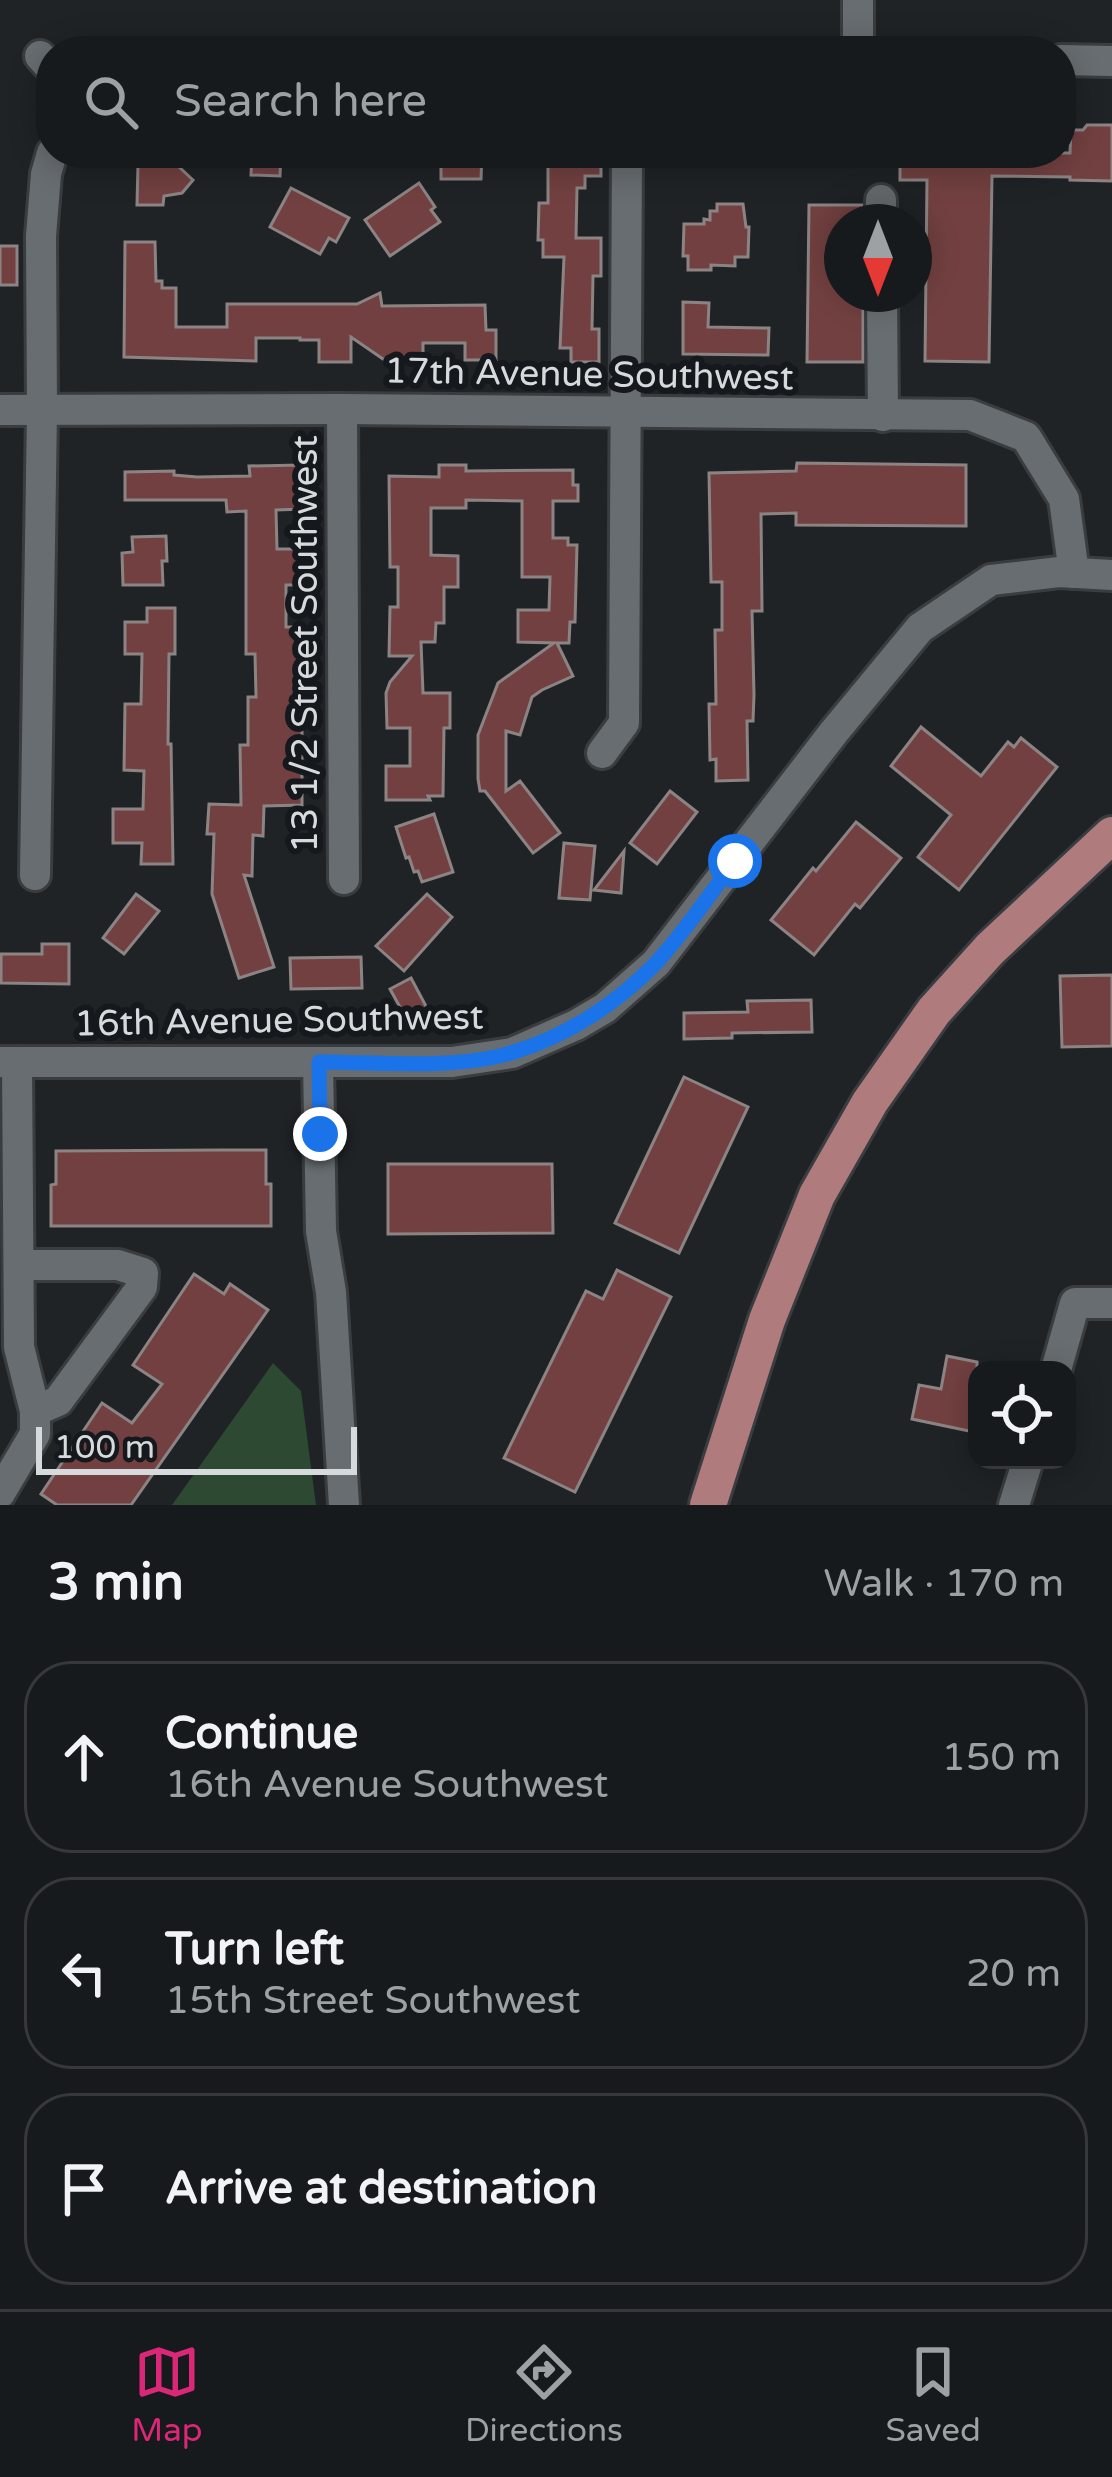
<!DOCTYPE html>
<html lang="en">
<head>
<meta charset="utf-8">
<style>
	:root { --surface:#171a1c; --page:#242729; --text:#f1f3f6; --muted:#9ea1a3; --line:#36383b; --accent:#db2777 }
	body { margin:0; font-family:"Varela Round",sans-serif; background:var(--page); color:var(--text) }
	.controls { position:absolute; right:36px; bottom:36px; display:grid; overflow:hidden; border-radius:24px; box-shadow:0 6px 30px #0003 }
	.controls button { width:108px; height:108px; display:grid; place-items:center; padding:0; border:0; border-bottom:3px solid var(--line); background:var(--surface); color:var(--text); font:60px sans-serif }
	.compass { position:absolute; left:824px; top:204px; width:108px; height:108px; border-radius:50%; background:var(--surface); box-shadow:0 6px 30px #0003; rotate:180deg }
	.scale { position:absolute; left:36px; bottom:30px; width:321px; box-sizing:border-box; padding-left:12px; border:6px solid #d7dadc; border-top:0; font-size:33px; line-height:42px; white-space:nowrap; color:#d7dadc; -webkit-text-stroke:9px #15191d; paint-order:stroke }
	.stop { position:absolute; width:36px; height:36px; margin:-27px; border:9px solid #1a73e8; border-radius:50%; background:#fff }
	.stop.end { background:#1a73e8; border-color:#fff; box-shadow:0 3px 12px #0008 }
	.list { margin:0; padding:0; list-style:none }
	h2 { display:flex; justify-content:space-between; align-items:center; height:156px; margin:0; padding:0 48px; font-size:51px }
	h2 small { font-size:39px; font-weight:400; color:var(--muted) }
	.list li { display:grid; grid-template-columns:78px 1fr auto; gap:36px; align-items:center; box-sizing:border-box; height:192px; margin:0 24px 24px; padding:0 24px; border:3px solid var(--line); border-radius:48px }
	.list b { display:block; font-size:45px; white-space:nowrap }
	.list p { margin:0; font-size:39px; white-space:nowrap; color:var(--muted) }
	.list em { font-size:39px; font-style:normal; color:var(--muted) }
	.icon { flex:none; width:66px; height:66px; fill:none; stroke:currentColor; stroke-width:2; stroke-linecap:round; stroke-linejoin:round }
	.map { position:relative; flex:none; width:1112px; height:1505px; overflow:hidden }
	.search { position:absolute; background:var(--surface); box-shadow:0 6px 30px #0003; left:36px; right:36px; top:36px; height:132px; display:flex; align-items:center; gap:30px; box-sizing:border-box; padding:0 42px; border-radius:48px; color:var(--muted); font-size:45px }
	.sheet { height:804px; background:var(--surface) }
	nav { display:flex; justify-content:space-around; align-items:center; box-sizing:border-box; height:168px; border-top:3px solid var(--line); background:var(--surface); font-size:33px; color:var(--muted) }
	nav a { display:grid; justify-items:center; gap:6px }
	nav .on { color:var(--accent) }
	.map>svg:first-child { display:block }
	.green { fill:#2e4931 }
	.building { fill:#724040; stroke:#8b8483; stroke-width:3 }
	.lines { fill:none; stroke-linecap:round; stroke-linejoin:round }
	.minor-casing { stroke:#3a3d40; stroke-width:36 }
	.major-casing { stroke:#3a3d40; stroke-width:42 }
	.minor { stroke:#686d71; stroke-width:30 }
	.major { stroke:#af7b7c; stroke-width:36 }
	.route { stroke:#1a73e8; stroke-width:15 }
	.labels { text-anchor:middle; stroke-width:12; stroke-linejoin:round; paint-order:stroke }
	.street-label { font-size:36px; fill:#d7dadc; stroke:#15191d }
</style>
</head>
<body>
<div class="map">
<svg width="1112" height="1505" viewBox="0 0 1112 1505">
	<rect width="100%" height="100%" fill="#1f2326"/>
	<polygon class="green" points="273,1363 301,1391 316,1505 172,1505"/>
	<g class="building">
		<polygon points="1087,125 1112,125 1112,181 1070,180 1070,177 992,176 989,362 925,361 927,180 900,180 900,153 1070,153 1071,130 1083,130"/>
		<polygon points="148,153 189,153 177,165 193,180 182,193 164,196 163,205 137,205 138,164"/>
		<polygon points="252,153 281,153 280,176 251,175"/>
		<polygon points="441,153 482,153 481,179 441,179"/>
		<polygon points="548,153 601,153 601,176 585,176 585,188 577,188 576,238 601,238 601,276 593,276 592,329 599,329 599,362 571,362 571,348 560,348 564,257 543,257 543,240 538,240 539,203 548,203"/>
		<polygon points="419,183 435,207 431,210 440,222 390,256 365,220"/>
		<polygon points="291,188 349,218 336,242 329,238 320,254 270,227"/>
		<polygon points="717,204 743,204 746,227 749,227 748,257 735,257 735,266 711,265 711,270 688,270 688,256 683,256 684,224 704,224 704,219 710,220 710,211 717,211"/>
		<polygon points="809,205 862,205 862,222 842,222 842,294 863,294 863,362 807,362"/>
		<polygon points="125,242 155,242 156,281 162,281 162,288 176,288 176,327 227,327 227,304 357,304 380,293 382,306 485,305 486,330 496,330 496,360 465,360 465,343 423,343 423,359 383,359 351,337 351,362 319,362 319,340 300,340 300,338 256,338 256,361 124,357"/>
		<rect x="0" y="246" width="17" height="39"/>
		<polygon points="683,302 709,303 708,327 769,328 768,355 683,354"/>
		<polygon points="797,463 966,465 966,526 796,525 796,513 761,514 762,611 752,611 754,695 753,721 747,721 748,780 716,781 716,759 710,760 709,704 716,704 715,630 722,630 722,582 711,582 709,473 796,471"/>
		<polygon points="300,465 302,509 276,510 277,549 300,549 301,585 286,585 286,627 302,627 302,805 264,806 263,836 253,835 252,876 244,875 274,967 239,978 212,894 214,834 207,834 209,804 241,805 240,745 248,745 248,697 256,697 255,654 246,654 246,511 227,512 226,500 125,500 125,472 174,471 174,475 197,477 250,476 249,466"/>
		<polygon points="439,465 466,465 466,471 573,470 573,485 578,485 578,501 553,501 553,538 568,538 568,545 577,545 575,622 570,622 569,643 557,643 573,676 542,690 532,697 520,735 506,731 506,791 520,781 560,833 533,853 485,791 480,791 478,779 478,735 498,683 554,643 518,642 518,610 549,610 550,577 522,577 522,501 466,500 466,508 431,508 431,555 458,556 458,587 444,587 444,623 436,623 435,642 421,642 423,693 450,693 450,728 444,728 443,796 428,796 430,800 386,800 386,766 410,766 410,728 387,728 386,693 390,682 412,656 389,656 390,607 398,607 398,567 390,567 389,476 439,477"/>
		<polygon points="166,536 167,561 162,561 163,585 123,585 122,553 133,552 132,537"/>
		<polygon points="147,608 175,608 175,654 169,654 168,744 171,744 173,864 141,864 142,843 113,843 113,809 143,809 144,771 124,770 125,704 141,704 142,654 125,654 125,622 147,622"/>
		<polygon points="921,727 981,776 1008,742 1014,747 1021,738 1057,767 959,890 918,857 951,815 891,766"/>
		<polygon points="670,791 697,812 657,864 630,843"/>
		<polygon points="434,814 453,872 422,882 418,871 414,872 409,857 406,858 396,827"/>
		<polygon points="856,822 901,858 860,908 855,904 814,955 771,920 813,868 816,871"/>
		<polygon points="564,843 595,846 590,900 559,898"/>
		<polygon points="624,851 621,893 594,890"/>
		<polygon points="136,894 159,911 124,954 103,938"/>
		<polygon points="427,894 452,917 404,971 376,946"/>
		<polygon points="42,944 69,944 69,984 1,983 1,954 42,954"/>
		<polygon points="361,957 362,988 291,989 290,958"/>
		<polygon points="1112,975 1112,1046 1062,1047 1060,976"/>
		<polygon points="411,978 427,1008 406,1018 390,989"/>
		<polygon points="811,1000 812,1032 732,1033 732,1038 684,1039 684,1013 748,1012 747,1001"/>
		<polygon points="684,1077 748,1107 679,1253 615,1223"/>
		<polygon points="222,1150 266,1150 266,1184 271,1184 271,1226 51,1226 51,1185 56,1184 56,1151"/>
		<polygon points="388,1164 552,1164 553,1233 388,1234"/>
		<polygon points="617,1270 671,1297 575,1492 504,1458 586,1291 603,1299"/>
		<polygon points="194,1274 224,1294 230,1284 268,1310 131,1505 57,1505 41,1494 102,1403 132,1423 162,1384 133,1365"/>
		<polygon points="947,1356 977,1362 977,1426 974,1432 912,1419 919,1385 941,1389"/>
	</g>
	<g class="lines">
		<g class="minor-casing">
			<g id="minor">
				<polyline points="858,0 858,51"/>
				<polyline points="40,56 51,68"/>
				<polyline points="1061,60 1112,61"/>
				<polyline points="881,200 881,222"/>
				<polyline points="882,294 883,416"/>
				<polyline points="342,409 344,879"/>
				<polyline points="0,410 342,409 970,415 1026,437 1064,499 1074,573"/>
				<polyline points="602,753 624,723 627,153"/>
				<polyline points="35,875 42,411 41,236 46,174 52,153"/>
				<polyline points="0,1062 452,1062 512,1053 576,1025 605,1008 656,963 834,732 920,628 991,580 1059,572 1112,575"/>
				<polyline points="318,1062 321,1231 331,1292 344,1505"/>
				<polyline points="20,1265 118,1265 143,1273 142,1287 58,1401 35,1411"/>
				<polyline points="1056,1370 1075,1303 1112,1303"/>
				<polyline points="0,1493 35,1434 35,1411 19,1347 17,1062"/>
				<polyline points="1014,1505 1028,1460"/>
			</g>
		</g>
		<g class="major-casing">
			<polyline id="major" points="708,1505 767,1320 817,1195 870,1102 934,1011 990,949 1112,835"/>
		</g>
		<use href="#minor" class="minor"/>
		<use href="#major" class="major"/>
	</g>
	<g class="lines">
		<path class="route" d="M 320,1134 L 319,1062 C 377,1062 459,1070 514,1052 C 567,1036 616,1004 655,964 C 684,933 709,895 735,861"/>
	</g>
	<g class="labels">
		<g class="street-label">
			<text transform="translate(589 373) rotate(1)" y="13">17th Avenue Southwest</text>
			<text transform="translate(304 644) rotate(-90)" y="13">13 1/2 Street Southwest</text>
			<text transform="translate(279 1019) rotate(-1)" y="13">16th Avenue Southwest</text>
		</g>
	</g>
</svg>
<div class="controls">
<button><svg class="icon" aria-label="locate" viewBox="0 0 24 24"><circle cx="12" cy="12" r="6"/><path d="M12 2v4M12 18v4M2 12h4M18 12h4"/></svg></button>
</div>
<svg class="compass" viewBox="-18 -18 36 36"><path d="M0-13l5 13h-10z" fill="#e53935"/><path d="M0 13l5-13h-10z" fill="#9ea1a3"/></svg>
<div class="scale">100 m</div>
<div class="stop" style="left:735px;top:861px"></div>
<div class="stop end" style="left:320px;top:1134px"></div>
<div class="search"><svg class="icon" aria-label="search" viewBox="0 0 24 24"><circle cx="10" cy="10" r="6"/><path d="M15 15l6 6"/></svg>Search here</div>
</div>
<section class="sheet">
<h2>3 min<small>Walk · 170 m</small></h2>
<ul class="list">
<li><svg class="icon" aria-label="ahead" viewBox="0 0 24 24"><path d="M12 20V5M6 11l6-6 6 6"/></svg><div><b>Continue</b><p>16th Avenue Southwest</p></div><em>150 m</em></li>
<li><svg class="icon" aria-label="left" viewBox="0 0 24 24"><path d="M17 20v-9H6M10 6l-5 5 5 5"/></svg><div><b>Turn left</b><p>15th Street Southwest</p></div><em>20 m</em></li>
<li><svg class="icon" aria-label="arrive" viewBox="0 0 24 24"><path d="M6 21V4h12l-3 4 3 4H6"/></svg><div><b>Arrive at destination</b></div></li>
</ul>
</section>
<nav>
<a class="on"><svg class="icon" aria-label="map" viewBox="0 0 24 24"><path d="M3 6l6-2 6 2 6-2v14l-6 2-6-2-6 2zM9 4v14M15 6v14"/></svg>Map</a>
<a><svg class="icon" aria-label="directions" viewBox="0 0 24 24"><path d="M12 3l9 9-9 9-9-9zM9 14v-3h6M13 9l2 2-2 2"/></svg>Directions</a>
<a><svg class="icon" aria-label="saved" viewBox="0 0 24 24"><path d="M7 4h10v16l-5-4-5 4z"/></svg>Saved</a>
</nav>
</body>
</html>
